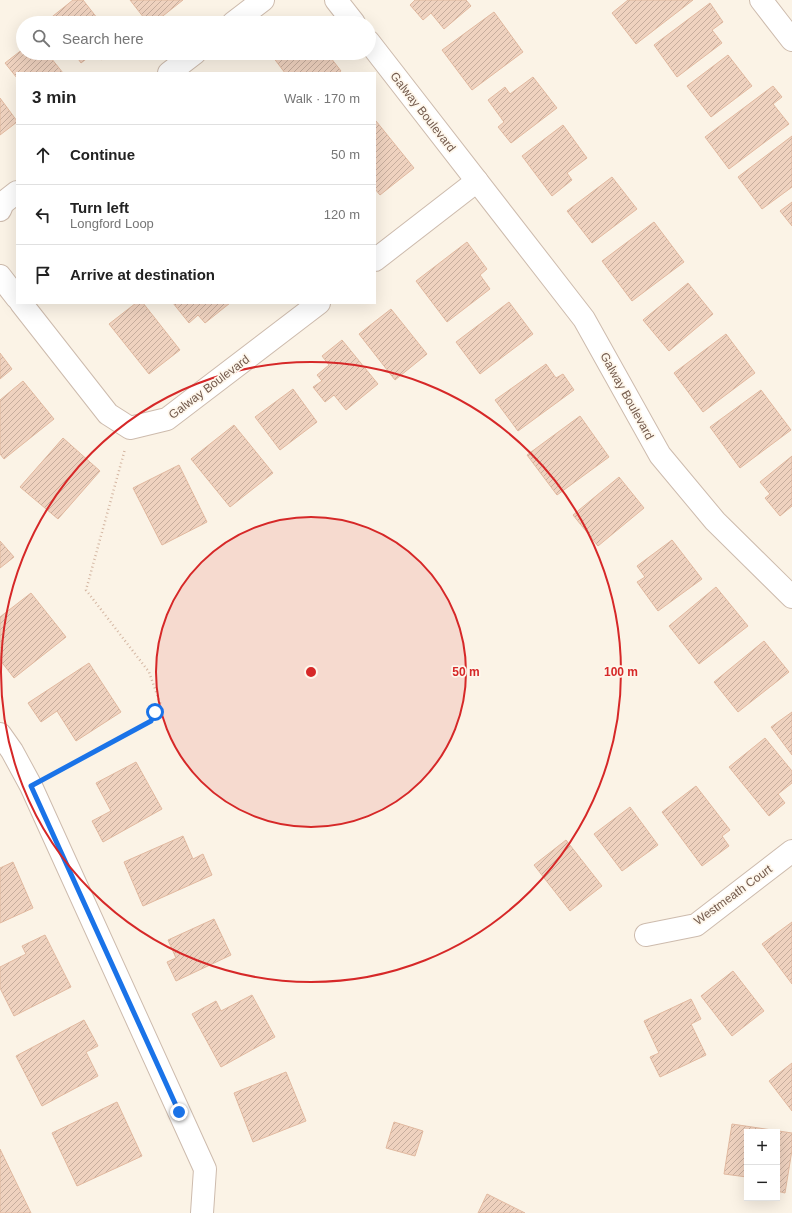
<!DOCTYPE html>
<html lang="en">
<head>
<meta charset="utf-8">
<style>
	:root { --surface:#fff; --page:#f6f6f6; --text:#222; --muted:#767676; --line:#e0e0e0 }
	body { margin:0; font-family:Helvetica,sans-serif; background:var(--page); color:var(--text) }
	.controls { position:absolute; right:12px; bottom:12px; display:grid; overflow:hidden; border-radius:0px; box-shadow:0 4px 16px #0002 }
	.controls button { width:36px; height:36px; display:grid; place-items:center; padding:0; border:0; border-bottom:1px solid var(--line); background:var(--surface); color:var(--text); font:20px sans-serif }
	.stop { position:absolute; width:12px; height:12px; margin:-9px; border:3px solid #1a73e8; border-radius:50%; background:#fff }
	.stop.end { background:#1a73e8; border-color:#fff; box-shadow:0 1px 4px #0008 }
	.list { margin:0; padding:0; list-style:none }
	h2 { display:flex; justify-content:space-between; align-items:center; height:52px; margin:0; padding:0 16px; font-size:17px }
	h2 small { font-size:13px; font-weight:400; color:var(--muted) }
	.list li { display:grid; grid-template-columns:26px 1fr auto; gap:12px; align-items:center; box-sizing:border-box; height:60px; padding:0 16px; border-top:1px solid var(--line) }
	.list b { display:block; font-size:15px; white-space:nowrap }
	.list p { margin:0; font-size:13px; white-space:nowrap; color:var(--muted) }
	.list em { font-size:13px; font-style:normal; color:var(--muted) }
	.icon { flex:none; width:22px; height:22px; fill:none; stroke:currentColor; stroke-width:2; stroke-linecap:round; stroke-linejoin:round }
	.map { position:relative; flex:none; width:792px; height:1213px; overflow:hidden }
	.search { position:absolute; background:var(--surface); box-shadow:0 4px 16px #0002; left:16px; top:16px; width:360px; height:44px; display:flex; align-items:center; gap:10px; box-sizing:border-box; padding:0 14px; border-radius:22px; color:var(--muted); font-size:15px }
	.panel { position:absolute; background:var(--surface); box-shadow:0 4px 16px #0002; left:16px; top:72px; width:360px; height:232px; border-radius:0px }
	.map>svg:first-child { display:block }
	.building { fill:url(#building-hatch); stroke:#e1b9a0 }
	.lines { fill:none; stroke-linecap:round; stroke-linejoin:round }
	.minor-casing { stroke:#cdbbad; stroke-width:24 }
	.path { stroke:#d4b6a2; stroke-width:2.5; stroke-dasharray:1 3; stroke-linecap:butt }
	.minor { stroke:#fff; stroke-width:22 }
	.route { stroke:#1a73e8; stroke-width:5 }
	.ring { fill:none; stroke:#d62828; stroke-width:2 }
	.labels { text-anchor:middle; stroke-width:3.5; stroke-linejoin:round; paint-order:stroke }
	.street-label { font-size:12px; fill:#735a4c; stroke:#fef7ec }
	.centre { fill:#d62828; stroke:#fef7ec; stroke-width:2 }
	.ring-label { font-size:12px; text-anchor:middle; font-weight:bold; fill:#d62828; stroke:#fef7ec; stroke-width:3.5; stroke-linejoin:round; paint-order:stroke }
</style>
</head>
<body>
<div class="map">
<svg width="792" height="1213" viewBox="0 0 792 1213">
	<defs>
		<pattern id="building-hatch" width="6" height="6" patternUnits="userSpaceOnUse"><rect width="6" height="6" fill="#efd2bf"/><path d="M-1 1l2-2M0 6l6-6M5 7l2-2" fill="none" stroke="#c6ad9d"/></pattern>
	</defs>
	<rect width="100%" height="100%" fill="#fbf3e6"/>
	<g class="building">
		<polygon points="73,0 83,0 101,23 50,23 48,20"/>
		<polygon points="130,0 183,0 154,23 148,23"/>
		<polygon points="415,0 466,0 471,6 444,29 431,13 423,20 410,5"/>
		<polygon points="628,0 693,0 636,44 612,13"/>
		<polygon points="710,3 723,22 712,30 722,43 677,77 654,45"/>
		<polygon points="494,12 523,52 472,90 442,50"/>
		<polygon points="23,49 23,53 47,53 63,73 17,73 17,78 5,63"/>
		<polygon points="74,53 94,53 81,63"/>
		<polygon points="96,53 110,53 101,60"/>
		<polygon points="270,53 327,53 341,71 338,73 285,73"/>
		<polygon points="728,55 752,86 711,117 687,86"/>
		<polygon points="533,77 557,108 511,143 498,127 504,122 488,100 505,87 510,94"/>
		<polygon points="773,86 782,97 773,104 789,124 729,169 705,137"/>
		<polygon points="0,98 17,121 17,122 0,135"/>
		<polygon points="376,121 414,168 380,195 375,189 375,122"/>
		<polygon points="563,125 587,158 567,173 572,180 552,196 522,156"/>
		<polygon points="792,136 792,187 762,209 738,177"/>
		<polygon points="612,177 637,209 592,243 567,211"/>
		<polygon points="792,202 792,226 780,211"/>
		<polygon points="654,222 684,262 632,301 602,261"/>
		<polygon points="467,242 487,269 480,275 490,289 447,322 416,281"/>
		<polygon points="688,283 713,314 669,351 643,320"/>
		<polygon points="509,302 533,334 480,374 456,342"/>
		<polygon points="136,303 143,303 180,350 149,374 109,324"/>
		<polygon points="173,303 230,303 205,323 198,315 189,323"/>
		<polygon points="391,309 427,354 395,380 359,334"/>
		<polygon points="726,334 755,373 703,412 674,373"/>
		<polygon points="342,340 378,384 346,410 334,395 325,402 313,387 322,381 317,375 329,365 322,356"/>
		<polygon points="0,353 12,369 0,379"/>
		<polygon points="546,364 556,378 563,374 574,390 518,431 495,400"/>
		<polygon points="23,381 54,419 4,459 0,454 0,400"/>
		<polygon points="293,389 317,422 280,450 255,417"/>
		<polygon points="761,390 791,430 740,468 710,427"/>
		<polygon points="580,416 609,457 557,495 527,455"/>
		<polygon points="234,425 273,473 230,507 191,459"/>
		<polygon points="63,438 100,471 58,519 20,487"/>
		<polygon points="792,456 792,506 780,516 765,498 770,494 760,482"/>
		<polygon points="179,465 207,522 162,545 133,488"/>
		<polygon points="619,477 644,508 598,546 573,515"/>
		<polygon points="672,540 702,579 658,611 637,582 645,577 637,566"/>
		<polygon points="0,541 14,557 0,568"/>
		<polygon points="716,587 748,626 699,664 669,626"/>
		<polygon points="31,593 66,637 14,678 0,660 0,617"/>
		<polygon points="764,641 789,672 738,712 714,682"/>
		<polygon points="89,663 121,712 76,741 57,711 41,722 28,703"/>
		<polygon points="792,712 792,755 771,727"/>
		<polygon points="765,738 792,771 792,783 778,794 785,803 769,816 729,767"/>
		<polygon points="136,762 162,809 103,842 92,821 111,811 96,783"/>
		<polygon points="696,786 730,830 722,836 729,846 702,866 662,812"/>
		<polygon points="630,807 658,845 622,871 594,834"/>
		<polygon points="183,836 193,859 203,854 212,875 143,906 124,862"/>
		<polygon points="566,840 602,886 570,911 534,865"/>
		<polygon points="13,862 33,908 0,923 0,868"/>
		<polygon points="214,919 231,955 176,981 167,962 176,958 168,940"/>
		<polygon points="792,922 792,984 762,944"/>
		<polygon points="45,935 71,987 14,1016 0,988 0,967 26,954 22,946"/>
		<polygon points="733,971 764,1011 732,1036 701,996"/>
		<polygon points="252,995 275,1037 221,1067 192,1014 216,1001 221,1011"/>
		<polygon points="691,999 701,1019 691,1024 706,1055 660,1077 650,1057 659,1053 644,1021"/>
		<polygon points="84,1020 98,1046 86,1052 98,1076 42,1106 16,1056"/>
		<polygon points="792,1063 792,1111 769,1081"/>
		<polygon points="286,1072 306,1121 253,1142 234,1093"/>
		<polygon points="117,1102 142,1156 77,1186 52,1133"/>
		<polygon points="394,1122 423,1131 415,1156 386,1148"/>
		<polygon points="732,1124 792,1133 792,1150 785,1193 777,1191 777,1132 747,1132 747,1177 724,1174"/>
		<polygon points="0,1149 31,1213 0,1213"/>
		<polygon points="487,1194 525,1213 478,1213"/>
	</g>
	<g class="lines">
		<g class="minor-casing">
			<g id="minor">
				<polyline points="336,0 354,23"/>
				<polyline points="761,0 792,40"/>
				<polyline points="233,23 263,0"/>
				<polyline points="369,42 584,319 660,455 715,521 792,597"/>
				<polyline points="169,73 195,53"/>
				<polyline points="0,210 3,203 17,192"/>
				<polyline points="375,260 477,181"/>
				<polyline points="0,276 17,298"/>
				<polyline points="21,303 108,414 130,428 167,419 319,303"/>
				<polyline points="0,734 12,751 31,786 205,1169 202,1213"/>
				<polyline points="646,935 696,925 792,851"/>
			</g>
		</g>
		<polyline class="path" points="49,777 151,721 160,703 149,672 86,590 125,449"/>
		<use href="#minor" class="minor"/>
	</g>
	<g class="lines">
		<polyline class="route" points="155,712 151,721 31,786 179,1112"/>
	</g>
	<circle cx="311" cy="672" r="155" fill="#d62828" fill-opacity=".12"/>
	<g class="ring">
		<circle cx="311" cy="672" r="155"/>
		<circle cx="311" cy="672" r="310"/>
	</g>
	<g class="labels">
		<g class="street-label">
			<text transform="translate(423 112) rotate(52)" y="4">Galway Boulevard</text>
			<text transform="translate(209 387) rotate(-37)" y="4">Galway Boulevard</text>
			<text transform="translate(627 396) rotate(61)" y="4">Galway Boulevard</text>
			<text transform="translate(733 895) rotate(-36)" y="4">Westmeath Court</text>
		</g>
	</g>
	<circle cx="311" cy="672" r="6" class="centre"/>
	<g class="ring-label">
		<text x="466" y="676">50 m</text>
		<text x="621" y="676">100 m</text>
	</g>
</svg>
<div class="controls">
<button>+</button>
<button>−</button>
</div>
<div class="stop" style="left:155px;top:712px"></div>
<div class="stop end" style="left:179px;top:1112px"></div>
<div class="search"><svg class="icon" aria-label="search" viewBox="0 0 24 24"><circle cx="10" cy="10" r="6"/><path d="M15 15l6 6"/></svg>Search here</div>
<section class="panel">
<h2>3 min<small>Walk · 170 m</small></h2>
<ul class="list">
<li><svg class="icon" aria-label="ahead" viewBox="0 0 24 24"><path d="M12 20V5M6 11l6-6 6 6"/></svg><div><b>Continue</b></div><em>50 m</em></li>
<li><svg class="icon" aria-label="left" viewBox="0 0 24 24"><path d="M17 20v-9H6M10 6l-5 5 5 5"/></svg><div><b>Turn left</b><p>Longford Loop</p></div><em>120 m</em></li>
<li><svg class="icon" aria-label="arrive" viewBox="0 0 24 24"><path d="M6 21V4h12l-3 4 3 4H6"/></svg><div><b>Arrive at destination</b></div></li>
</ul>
</section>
</div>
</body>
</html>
